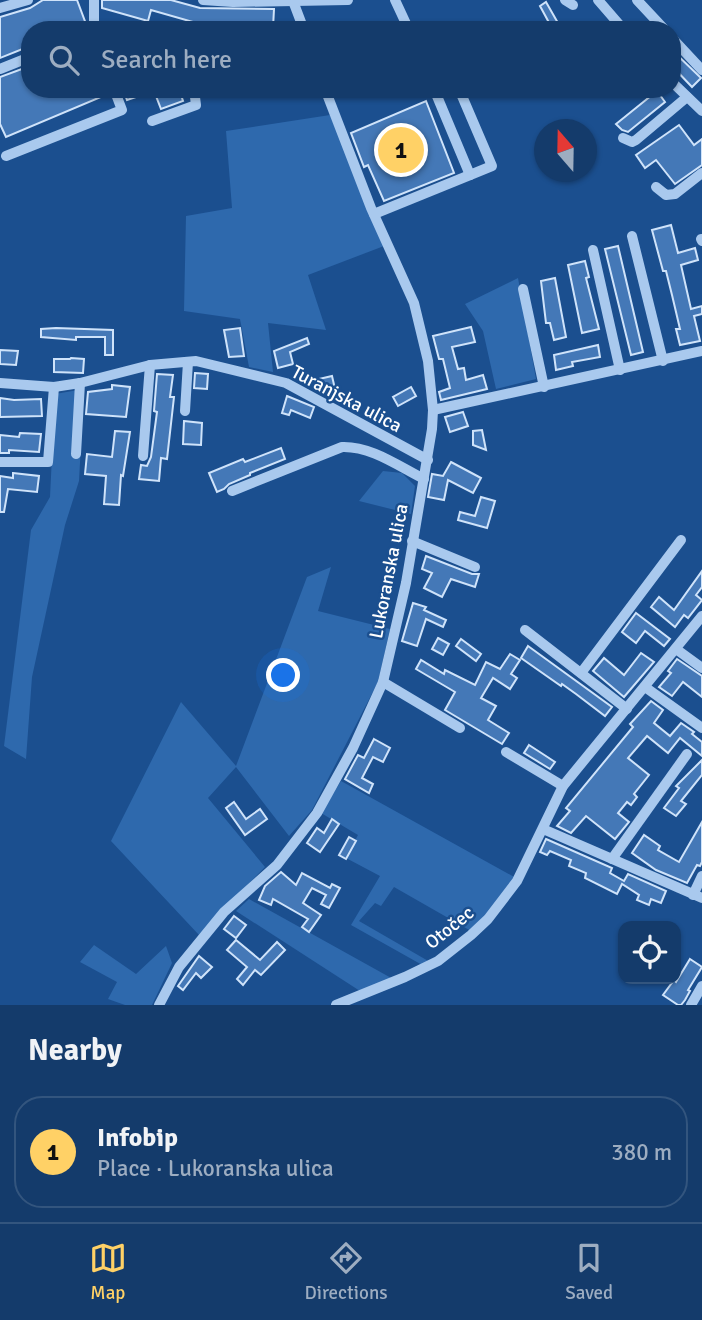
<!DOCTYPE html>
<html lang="en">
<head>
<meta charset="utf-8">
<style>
	:root { --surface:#143b6b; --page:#1d4271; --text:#f1f3f6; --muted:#9dadc1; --line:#33557e; --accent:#ffd166 }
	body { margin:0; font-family:Signika,sans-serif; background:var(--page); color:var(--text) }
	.controls { position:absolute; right:21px; bottom:21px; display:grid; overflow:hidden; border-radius:14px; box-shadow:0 2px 5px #0004 }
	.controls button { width:63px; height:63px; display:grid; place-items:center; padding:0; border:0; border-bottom:2px solid var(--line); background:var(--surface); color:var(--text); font:35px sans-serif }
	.compass { position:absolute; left:534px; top:119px; width:63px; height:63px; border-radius:50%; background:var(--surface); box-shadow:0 2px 5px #0004; rotate:340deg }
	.you { position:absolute; left:284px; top:676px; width:24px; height:24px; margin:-18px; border:5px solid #fff; border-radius:50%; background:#1a73e8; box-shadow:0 0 0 10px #1a73e833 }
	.badge { display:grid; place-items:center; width:46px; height:46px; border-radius:50%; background:var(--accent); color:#111; font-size:23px; font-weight:700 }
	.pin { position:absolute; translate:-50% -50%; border:4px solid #fff; box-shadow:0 2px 7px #0006 }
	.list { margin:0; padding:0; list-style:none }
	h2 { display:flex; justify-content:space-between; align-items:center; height:91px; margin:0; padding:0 28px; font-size:30px }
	h2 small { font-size:23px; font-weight:400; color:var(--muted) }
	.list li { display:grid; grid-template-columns:46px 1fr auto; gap:21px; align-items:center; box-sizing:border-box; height:112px; margin:0 14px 14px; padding:0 14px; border:2px solid var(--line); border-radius:28px }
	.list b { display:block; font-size:26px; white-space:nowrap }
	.list p { margin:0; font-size:23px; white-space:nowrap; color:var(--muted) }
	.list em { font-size:23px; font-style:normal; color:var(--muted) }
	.icon { flex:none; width:38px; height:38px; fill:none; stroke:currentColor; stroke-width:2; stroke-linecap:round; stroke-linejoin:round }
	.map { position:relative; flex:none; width:702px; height:1005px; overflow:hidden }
	.search { position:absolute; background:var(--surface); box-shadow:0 2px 5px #0004; left:21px; right:21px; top:21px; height:77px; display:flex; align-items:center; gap:18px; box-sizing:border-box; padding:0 24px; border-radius:28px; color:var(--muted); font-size:26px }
	.sheet { height:217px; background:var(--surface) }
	nav { display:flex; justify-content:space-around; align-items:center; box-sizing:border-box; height:98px; border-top:2px solid var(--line); background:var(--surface); font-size:19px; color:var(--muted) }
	nav a { display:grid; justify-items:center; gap:4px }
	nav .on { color:var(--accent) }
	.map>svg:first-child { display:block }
	.green { fill:#2e69ad }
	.building { fill:#4478b7; stroke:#cfe3fa; stroke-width:2 }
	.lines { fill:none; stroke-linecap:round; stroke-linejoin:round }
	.minor { stroke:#a9c9ee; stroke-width:10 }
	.labels { text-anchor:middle; stroke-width:5; stroke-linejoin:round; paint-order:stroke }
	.street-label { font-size:19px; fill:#fff; stroke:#1b4f8f }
</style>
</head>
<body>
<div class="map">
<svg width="702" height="1005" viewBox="0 0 702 1005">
	<rect width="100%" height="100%" fill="#1b4f8f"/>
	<g class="green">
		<polygon points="330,115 384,246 308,275 326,330 268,323 273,372 249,367 240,319 184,311 186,216 232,208 226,131"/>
		<polygon points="518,278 536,379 496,389 483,331 465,304"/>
		<polygon points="84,389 79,481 65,525 32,677 26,759 4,746 31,530 50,497 55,394"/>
		<polygon points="383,471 402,473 415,486 411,514 359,501"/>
		<polygon points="331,567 318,611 390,629 378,682 312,810 289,836 236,767 208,798 265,867 199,935 111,841 181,702 236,766 307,577"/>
		<polygon points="341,781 516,878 505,893 471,931 394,887 381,906 375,903 359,921 430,962 424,966 351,925 380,876 346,858 358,835 321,813"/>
		<polygon points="249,899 393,979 360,991 236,911"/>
		<polygon points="94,945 136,974 166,946 172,963 152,1005 125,1005 108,999 117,982 80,962"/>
	</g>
	<g class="building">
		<polygon points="43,0 77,0 86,24 71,30 30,30 30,46 0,58 0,17 30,8"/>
		<polygon points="102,0 171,0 200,8 274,9 273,28 200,28 200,24 151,10 148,21 102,8"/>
		<polygon points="546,2 562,30 553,30 540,6"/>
		<polygon points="672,50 701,78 692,87 672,66"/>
		<polygon points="30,66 30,89 106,89 108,94 6,137 0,124 0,77"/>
		<polygon points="123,89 179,89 183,101 161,109 154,91 127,100"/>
		<polygon points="657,91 665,102 628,132 622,130 616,124"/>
		<polygon points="426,101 454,173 384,201 368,165 364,167 351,133"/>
		<polygon points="679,125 694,145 702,139 702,165 675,184 656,160 645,168 636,155"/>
		<polygon points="671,225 678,253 695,248 698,260 681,265 691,309 702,306 702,314 694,316 700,341 680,345 676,329 680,329 672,295 666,271 663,271 652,230"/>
		<polygon points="618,246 643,352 631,355 605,249"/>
		<polygon points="585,261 589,277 586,278 599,329 582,333 568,265"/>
		<polygon points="555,278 566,337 554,340 550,323 546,323 541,281"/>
		<polygon points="471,327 475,342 452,347 458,369 464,368 466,380 483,375 487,389 441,400 439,392 450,388 443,359 439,359 433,336"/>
		<polygon points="56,328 113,330 113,355 105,355 105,337 76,337 76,340 41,337 41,329"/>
		<polygon points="240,328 244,356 229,357 224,330"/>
		<polygon points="307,338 309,344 290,352 293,364 278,368 274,351"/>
		<polygon points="598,345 600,357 572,362 573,366 556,370 554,355"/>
		<polygon points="0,350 18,351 16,365 0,364"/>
		<polygon points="71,358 84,359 83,373 54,372 54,359 70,359"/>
		<polygon points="195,373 208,374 207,389 194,388"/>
		<polygon points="157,374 173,375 170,397 174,397 167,459 161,458 159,481 139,479 141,465 147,466 151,457 157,412 154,411"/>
		<polygon points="332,376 335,389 322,391 319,379"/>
		<polygon points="112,385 130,387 126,417 86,414 88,392 112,389"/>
		<polygon points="411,387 416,396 398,406 393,397"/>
		<polygon points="287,396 314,407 310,418 291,410 289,415 282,413"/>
		<polygon points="0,398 14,400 41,399 42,416 0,417"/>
		<polygon points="463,412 468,426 450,432 445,417"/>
		<polygon points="184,421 202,423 201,445 183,444"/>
		<polygon points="482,430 486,450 473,445 473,431"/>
		<polygon points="115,431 130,432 123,476 121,475 119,505 104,504 106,476 85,474 87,454 112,457"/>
		<polygon points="20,433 41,434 39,452 9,450 9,453 0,453 0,435 19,437"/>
		<polygon points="281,448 285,459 250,473 250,475 229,484 224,489 217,492 209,473 243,459 245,462"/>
		<polygon points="451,462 481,478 473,493 448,480 444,500 428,497 432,474 443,476"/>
		<polygon points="13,473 39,476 37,492 8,489 4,512 0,512 0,476 13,478"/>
		<polygon points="481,497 495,501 487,528 458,520 460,512 475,516"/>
		<polygon points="426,556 472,574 479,574 475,587 451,579 442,597 424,588 432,573 422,569"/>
		<polygon points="702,571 702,587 696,595 702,600 688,618 684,615 675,627 651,607 659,597 674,610"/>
		<polygon points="413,603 426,607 424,610 446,620 443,627 426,619 417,646 402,641"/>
		<polygon points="636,613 670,639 664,646 645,631 636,643 622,632"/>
		<polygon points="438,638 449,644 443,655 432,649"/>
		<polygon points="461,639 481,654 476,661 456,646"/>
		<polygon points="528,646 612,707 605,716 576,694 562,684 561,686 521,658"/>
		<polygon points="641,653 654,662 624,697 593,671 604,658 624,675"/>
		<polygon points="510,654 520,660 511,674 517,678 510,689 493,678 481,698 496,706 488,720 509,733 502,744 445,710 455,692 416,669 421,660 444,674 445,670 475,685 486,662 500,669"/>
		<polygon points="677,659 702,676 702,697 683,682 672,696 659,687 671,673 668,671"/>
		<polygon points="651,701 663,710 654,723 670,736 681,723 694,732 692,734 702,742 702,756 680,738 668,753 647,736 628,758 649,775 634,794 637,797 631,805 627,802 618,813 629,822 615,839 586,816 571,833 557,826 570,811 566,808 633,727 630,724"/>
		<polygon points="374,739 390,748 383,762 373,757 362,778 373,784 369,793 345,779 358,755 364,758"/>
		<polygon points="529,745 555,762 550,769 524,753"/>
		<polygon points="702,760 702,775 681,801 686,804 676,816 664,808 679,788 676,786"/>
		<polygon points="234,802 246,819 260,809 267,819 245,835 226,808"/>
		<polygon points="332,819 339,824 320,852 307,843 317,828 324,833"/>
		<polygon points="702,822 702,862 700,866 697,865 687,883 656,870 632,853 644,835 660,846 658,850 679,862"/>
		<polygon points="349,837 356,841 346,859 339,855"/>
		<polygon points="546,839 612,868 610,873 624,881 628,874 666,891 661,903 651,899 649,905 637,900 639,895 622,884 617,894 585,878 586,873 569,866 571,860 550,851 547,855 540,852"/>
		<polygon points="281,872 296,885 302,873 330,888 332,884 340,888 329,908 321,904 326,895 312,888 303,903 321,915 309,932 302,927 308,919 273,899 271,905 259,900 265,886"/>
		<polygon points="234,916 246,925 236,938 224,929"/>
		<polygon points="236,940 260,960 277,942 285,950 261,975 255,970 243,985 237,979 247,967 227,950"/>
		<polygon points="199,956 212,967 201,978 196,973 183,990 178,986"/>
		<polygon points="690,959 702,967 688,990 690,991 685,1000 681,1005 678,1005 663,995 674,980 676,982"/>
	</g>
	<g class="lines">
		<g class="minor">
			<polyline points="94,0 94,30"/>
			<polyline points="203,0 233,2 348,0"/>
			<polyline points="395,0 409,30"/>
			<polyline points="565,0 573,5"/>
			<polyline points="598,0 624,30"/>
			<polyline points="637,0 665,30"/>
			<polyline points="293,1 304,30"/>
			<polyline points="0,8 28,0"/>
			<polyline points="672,38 702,70"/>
			<polyline points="0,69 30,57"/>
			<polyline points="672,82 702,111"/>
			<polyline points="434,89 470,175 492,166 459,89"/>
			<polyline points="152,121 196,105 194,89"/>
			<polyline points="623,138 632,142 636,140 687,97"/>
			<polyline points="6,156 122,110 114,89"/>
			<polyline points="656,187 666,195 675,194 702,173"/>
			<polyline points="374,214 470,175"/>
			<polyline points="632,236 663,361"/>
			<polyline points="701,239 702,241"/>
			<polyline points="593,250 620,370"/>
			<polyline points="523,289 544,387"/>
			<polyline points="0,383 54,387 80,383 150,365 196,361 286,383 428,460"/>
			<polyline points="433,410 702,351"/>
			<polyline points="185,411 188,362"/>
			<polyline points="76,454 80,383"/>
			<polyline points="143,456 150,365"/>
			<polyline points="0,462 48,462 54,387"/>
			<path d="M 232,491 L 342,447 C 371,446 398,466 424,479"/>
			<polyline points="412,541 475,567"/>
			<polyline points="525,630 627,709"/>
			<polyline points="676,649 702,668"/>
			<polyline points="581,673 681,540"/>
			<polyline points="383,682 460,728"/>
			<polyline points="645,687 702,728"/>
			<polyline points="506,752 563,786"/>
			<polyline points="543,829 702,898"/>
			<polyline points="612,859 687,754"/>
			<polyline points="693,895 702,876"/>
			<polyline points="159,1005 179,967 224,912 277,865 317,813 353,748 383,682 406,583 432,429 433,410 428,361 414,303 371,208 325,89"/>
			<polyline points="336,1005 405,977 438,961 471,935 488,919 517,881 563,786 702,616"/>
			<polyline points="691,1005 702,986"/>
		</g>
	</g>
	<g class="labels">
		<g class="street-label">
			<text transform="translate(347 398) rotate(28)" y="7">Turanjska ulica</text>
			<text transform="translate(388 571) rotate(-79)" y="7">Lukoranska ulica</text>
			<text transform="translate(449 927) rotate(-39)" y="7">Otočec</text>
		</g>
	</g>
</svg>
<div class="controls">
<button><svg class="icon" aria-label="locate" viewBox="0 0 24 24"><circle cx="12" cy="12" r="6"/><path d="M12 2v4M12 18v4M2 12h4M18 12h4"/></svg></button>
</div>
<svg class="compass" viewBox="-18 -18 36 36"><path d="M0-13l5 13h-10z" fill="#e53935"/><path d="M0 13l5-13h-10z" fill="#9dadc1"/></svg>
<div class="you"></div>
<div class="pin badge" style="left:401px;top:150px">1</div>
<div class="search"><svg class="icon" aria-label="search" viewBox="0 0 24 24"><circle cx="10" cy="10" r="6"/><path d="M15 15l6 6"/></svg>Search here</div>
</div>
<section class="sheet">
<h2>Nearby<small></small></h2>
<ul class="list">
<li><span class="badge">1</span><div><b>Infobip</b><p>Place · Lukoranska ulica</p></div><em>380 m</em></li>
</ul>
</section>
<nav>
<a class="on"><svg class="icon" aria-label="map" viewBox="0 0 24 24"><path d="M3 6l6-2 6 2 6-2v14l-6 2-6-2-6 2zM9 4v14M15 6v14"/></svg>Map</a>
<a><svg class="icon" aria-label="directions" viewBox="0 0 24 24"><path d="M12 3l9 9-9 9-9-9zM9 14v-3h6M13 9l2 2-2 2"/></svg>Directions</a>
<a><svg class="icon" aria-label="saved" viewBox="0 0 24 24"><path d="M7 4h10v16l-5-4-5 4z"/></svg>Saved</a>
</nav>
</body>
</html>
